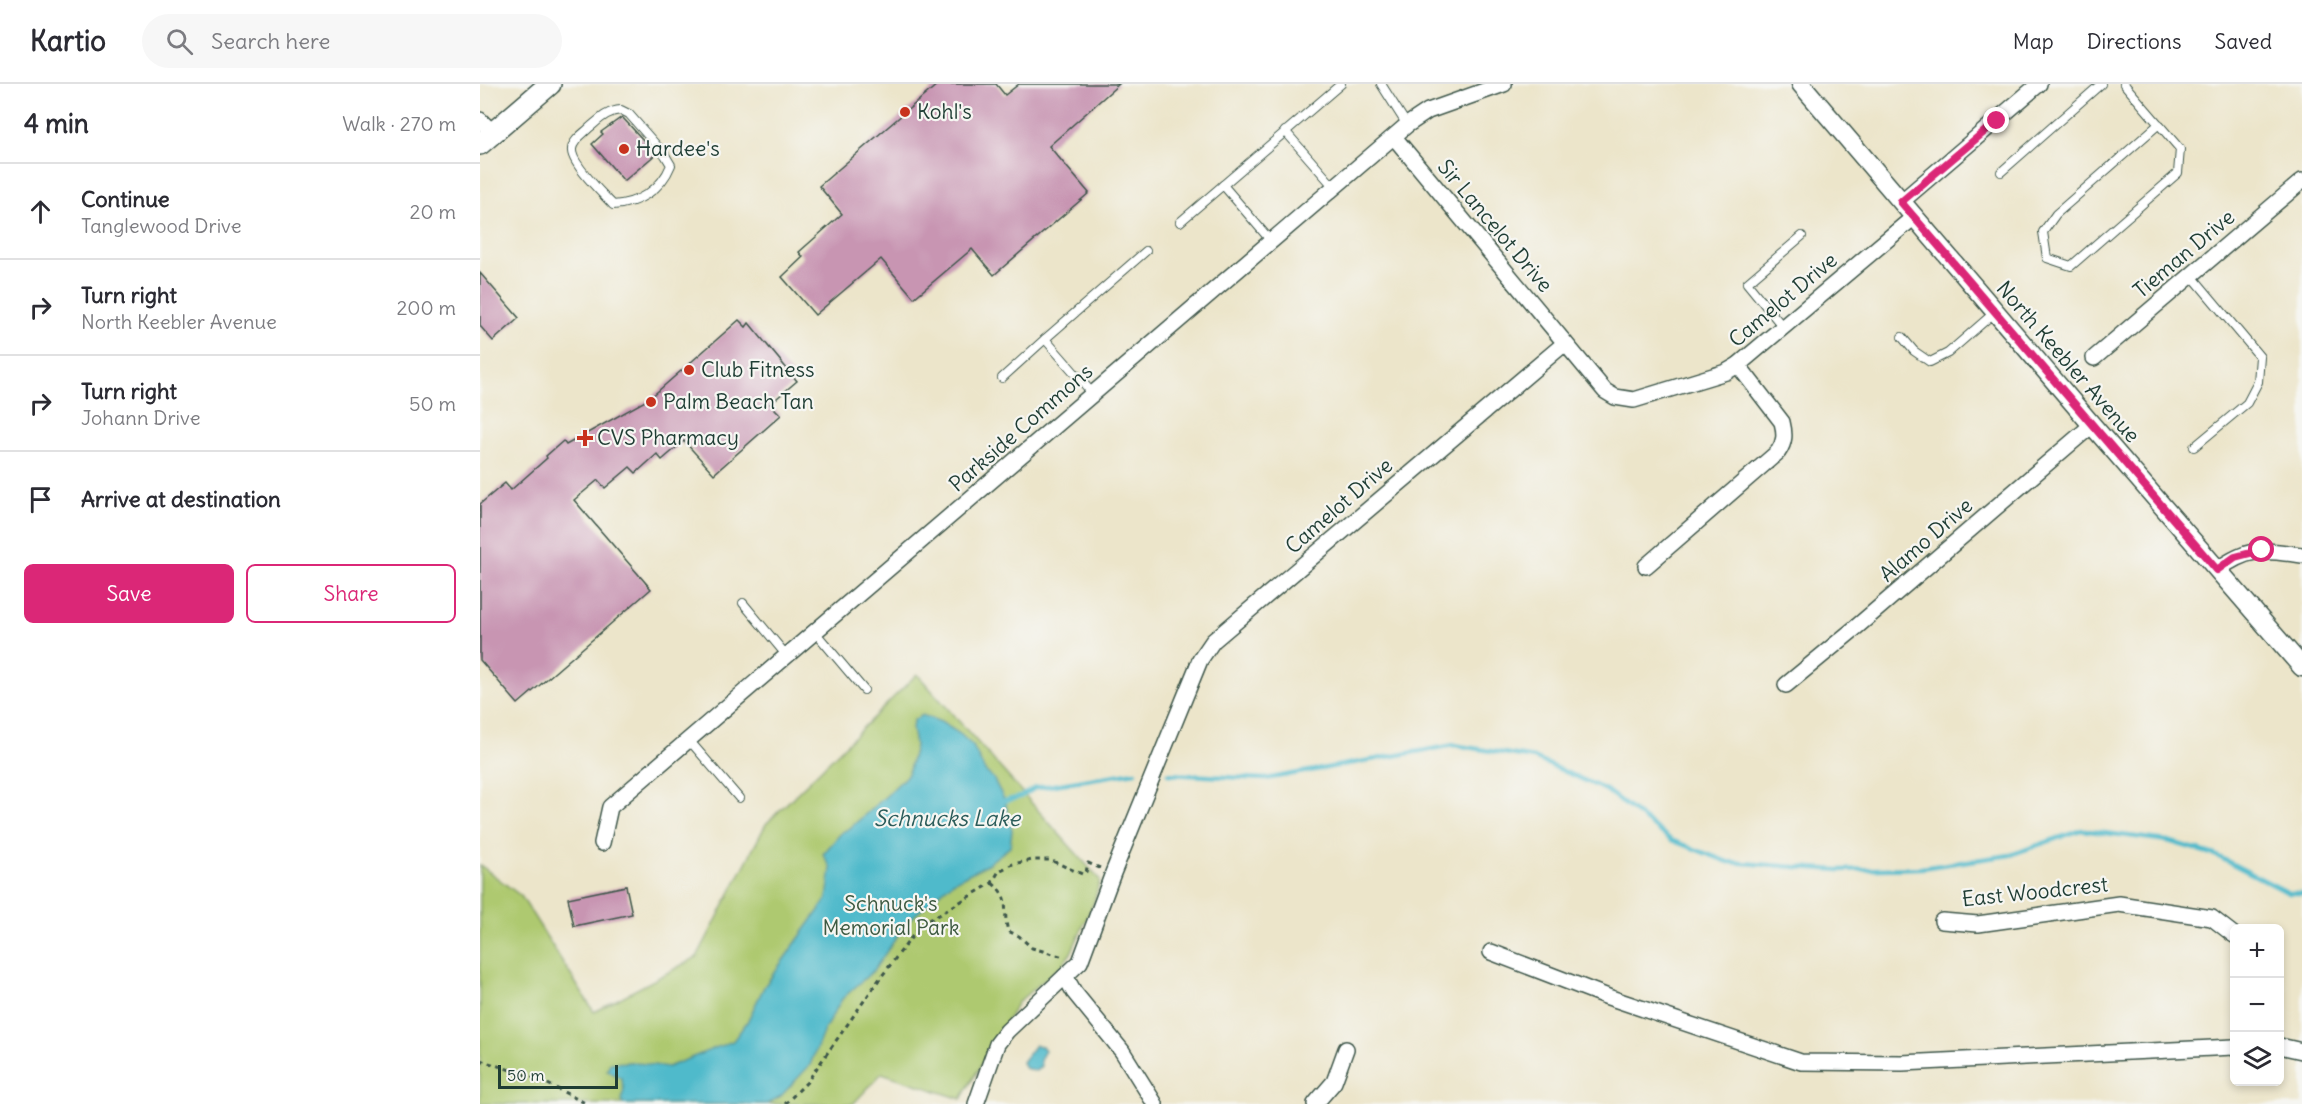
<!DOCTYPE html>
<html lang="en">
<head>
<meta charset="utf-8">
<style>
	:root { --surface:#fff; --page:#f7f7f7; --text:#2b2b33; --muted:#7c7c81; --line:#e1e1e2; --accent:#db2777 }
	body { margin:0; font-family:Delius,sans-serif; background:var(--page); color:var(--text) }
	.controls { position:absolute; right:18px; bottom:18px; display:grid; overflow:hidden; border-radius:9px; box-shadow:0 3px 9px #0003 }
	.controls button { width:54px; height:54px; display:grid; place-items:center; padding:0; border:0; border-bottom:2px solid var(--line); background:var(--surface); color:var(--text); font:30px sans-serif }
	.scale { position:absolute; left:18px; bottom:15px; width:120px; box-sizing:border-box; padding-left:6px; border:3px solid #1f3d34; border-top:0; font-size:16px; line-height:21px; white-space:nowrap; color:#1f3d34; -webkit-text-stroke:4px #f6f6f2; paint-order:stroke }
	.stop { position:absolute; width:18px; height:18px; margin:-14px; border:4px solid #db2777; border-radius:50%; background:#fff }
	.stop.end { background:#db2777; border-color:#fff; box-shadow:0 2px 6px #0008 }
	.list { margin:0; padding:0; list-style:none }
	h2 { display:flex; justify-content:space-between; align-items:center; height:78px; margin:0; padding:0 24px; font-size:26px }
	h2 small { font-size:20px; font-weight:400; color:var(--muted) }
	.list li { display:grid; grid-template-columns:39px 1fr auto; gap:18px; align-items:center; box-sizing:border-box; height:96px; padding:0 24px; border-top:2px solid var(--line) }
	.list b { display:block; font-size:22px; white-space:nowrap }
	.list p { margin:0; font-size:20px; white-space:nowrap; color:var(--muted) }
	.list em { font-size:20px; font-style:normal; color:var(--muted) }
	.actions { display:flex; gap:12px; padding:18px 24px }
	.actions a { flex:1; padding:14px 0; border:2px solid var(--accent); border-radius:9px; text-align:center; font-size:21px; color:var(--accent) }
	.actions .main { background:var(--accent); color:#fff }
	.icon { flex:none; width:33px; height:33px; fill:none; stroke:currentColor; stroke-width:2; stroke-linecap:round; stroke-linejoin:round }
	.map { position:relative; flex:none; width:1822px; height:1020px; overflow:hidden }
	header { display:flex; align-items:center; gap:36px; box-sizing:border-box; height:84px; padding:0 30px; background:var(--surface); border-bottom:2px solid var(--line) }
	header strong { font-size:28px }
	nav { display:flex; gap:33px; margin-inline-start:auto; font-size:21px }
	.search { width:420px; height:54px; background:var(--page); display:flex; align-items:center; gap:15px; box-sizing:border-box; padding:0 21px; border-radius:33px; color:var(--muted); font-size:22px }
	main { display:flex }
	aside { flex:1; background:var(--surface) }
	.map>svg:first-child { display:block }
	.green { fill:#aec96f; stroke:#668352; stroke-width:1.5 }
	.water { fill:#4fbacb; stroke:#377c80; stroke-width:1.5 }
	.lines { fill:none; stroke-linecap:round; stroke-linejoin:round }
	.stream { stroke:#4fbacb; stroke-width:4.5 }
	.building { fill:#c895b2 }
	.service-casing { stroke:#3e564a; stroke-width:10 }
	.minor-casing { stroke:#3e564a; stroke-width:18 }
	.tertiary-casing { stroke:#3e564a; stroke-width:21 }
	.secondary-casing { stroke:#3e564a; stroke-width:24 }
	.path { stroke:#3e564a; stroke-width:3; stroke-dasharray:4.5 4.5; stroke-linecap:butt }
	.service { stroke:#fff; stroke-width:8 }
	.minor { stroke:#fff; stroke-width:15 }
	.tertiary { stroke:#fff; stroke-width:18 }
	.secondary { stroke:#fff; stroke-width:21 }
	.route { stroke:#db2777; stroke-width:8 }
	.poi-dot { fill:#c8321e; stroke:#f6f6f2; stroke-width:2 }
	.labels { text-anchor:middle; stroke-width:4.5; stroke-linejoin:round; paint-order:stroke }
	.poi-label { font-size:21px; fill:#1f3d34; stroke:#f6f6f2; text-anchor:start }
	.street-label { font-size:21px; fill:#1f3d34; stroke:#f6f6f2 }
	.park-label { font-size:21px; fill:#3c5940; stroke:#f6f6f2 }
	.water-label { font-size:22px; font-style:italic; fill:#2b5c5a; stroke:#f6f6f2 }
</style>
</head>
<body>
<header>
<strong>Kartio</strong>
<div class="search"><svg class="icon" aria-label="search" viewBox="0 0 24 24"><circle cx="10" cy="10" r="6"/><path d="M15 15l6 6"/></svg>Search here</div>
<nav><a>Map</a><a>Directions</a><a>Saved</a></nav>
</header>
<main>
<aside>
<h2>4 min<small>Walk · 270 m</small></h2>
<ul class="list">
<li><svg class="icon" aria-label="ahead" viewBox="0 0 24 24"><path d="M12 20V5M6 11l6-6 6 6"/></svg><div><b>Continue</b><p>Tanglewood Drive</p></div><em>20 m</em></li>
<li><svg class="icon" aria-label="right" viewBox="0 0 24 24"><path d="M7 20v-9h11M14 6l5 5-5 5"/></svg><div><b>Turn right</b><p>North Keebler Avenue</p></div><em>200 m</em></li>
<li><svg class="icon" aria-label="right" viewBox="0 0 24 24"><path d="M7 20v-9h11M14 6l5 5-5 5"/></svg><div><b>Turn right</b><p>Johann Drive</p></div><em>50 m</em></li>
<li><svg class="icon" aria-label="arrive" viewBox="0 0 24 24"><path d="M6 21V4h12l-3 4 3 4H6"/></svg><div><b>Arrive at destination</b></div></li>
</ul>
<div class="actions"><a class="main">Save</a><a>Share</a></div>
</aside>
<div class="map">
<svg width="1822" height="1020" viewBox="0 0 1822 1020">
	<rect width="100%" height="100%" fill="#f6f6f2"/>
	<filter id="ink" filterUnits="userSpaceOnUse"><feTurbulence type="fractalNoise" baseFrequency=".0167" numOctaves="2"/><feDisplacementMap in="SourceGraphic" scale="12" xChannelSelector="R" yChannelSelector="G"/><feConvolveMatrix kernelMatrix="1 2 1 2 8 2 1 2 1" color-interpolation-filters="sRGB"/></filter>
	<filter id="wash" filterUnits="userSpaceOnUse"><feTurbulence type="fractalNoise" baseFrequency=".008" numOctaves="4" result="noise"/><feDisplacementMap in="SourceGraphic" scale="24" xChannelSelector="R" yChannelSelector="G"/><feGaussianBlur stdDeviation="1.35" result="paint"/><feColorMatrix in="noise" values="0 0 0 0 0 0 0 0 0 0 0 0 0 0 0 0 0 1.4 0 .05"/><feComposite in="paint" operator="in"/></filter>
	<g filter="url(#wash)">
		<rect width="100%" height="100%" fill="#ece5ca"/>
		<polygon class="green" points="437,590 620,796 614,818 591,869 583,880 538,918 481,1015 402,989 373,1020 0,1020 0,781 41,812 114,928 217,873 286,740"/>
		<g class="water">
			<polygon points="442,631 461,638 480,650 493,662 505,687 513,694 525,717 532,746 530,763 506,781 473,798 427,838 394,886 362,915 344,946 330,981 301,1012 287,1020 143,1020 141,1017 144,1005 141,994 127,986 130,979 150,978 188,983 253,957 267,938 284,903 347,815 351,784 343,770 362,748 370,744 406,712 428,690 435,662 432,643 434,636"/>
			<polygon points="555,961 562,962 565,966 560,976 561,982 556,987 545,984 542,978"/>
		</g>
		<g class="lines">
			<g class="stream">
				<polyline points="688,690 785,695 974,661 1054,674 1126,706 1191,756 1248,778 1358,786 1441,784 1530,771 1601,746 1688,757 1735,771 1809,809 1822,809"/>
				<polyline points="520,718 540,713 555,704 655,688"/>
			</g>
		</g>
		<g id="blocks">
			<g class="building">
				<polygon points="458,0 516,0 525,11 539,0 639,0 569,62 609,109 514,191 492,165 434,214 401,175 335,231 302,193 323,173 319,168 362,130 339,102"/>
				<polygon points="142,33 176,70 144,97 112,60 123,50 121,48"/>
				<polygon points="0,189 39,234 13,257 0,242"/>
				<polygon points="259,236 266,243 269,239 317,297 290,320 301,331 234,390 204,357 182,376 177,370 156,389 150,383 125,404 118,396 94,416 171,505 38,620 0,576 0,420 25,399 31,406 67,374 66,372 83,357 86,361 169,315"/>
				<polygon points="146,802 152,830 94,842 88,814"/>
			</g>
		</g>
	</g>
	<g filter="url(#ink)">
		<use href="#blocks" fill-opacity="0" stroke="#3e564a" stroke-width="1.5"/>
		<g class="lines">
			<g class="service-casing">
				<g id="service">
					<polyline points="901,0 927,41"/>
					<polyline points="1644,0 1700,65 1698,89 1591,182 1567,174 1563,148 1576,130 1679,40"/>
					<path d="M 141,26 L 149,30 L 185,71 L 191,81 C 181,106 159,119 133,121 C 123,110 90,79 92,65 C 93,56 103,50 109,44 C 120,35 127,27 141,26 Z"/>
					<polyline points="805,47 854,103"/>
					<polyline points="1521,88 1621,0"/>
					<polyline points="743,101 791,157"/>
					<polyline points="700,138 861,0"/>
					<polyline points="1712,192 1780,273 1778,298 1767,319 1714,363"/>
					<polyline points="1303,243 1267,199 1322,152"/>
					<polyline points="1422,253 1434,267 1450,278 1468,269 1515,228"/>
					<polyline points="522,294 565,255"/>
					<polyline points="613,310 565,255 666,167"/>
					<polyline points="263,519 307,572"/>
					<polyline points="335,548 384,606"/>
					<polyline points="209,656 259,714"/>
				</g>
			</g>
			<g class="minor-casing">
				<g id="minor">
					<polyline points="0,36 13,49"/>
					<polyline points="914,53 1125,307 1135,313 1154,316 1246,288 1258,281 1434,133"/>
					<polyline points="1421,118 1559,0"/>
					<polyline points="1614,274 1822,97"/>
					<path d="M 1166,482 L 1298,368 C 1305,358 1305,350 1302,338 L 1258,281"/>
					<path d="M 1737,486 C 1770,462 1783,466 1822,471"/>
					<polyline points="1306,601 1374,545 1612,341"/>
					<polyline points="122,759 130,723 927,41 948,27 1024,0"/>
					<polyline points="1462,837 1498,840 1639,820 1732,834 1754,851"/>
					<polyline points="1011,868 1128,913 1321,978 1422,979 1754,963"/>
					<polyline points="585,892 594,908 642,967 675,1020"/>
					<polyline points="1800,962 1822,967"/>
					<polyline points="496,1020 517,960 527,947 600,878 633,789 720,576 733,557 1085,259"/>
					<polyline points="835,1020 854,998 866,965"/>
				</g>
			</g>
			<g class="tertiary-casing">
				<polyline id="tertiary" points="1321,0 1612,341 1822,583"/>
			</g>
			<g class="secondary-casing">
				<polyline id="secondary" points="0,60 70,0"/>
			</g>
			<g class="path">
				<path d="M 512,799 C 532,814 522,827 528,847 L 539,852 L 552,864 L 584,873"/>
				<polyline points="0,976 58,995 107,1020"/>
				<polyline points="305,1020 327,998 398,897 441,841 512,799 519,787 533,780 552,776 570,776 602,790 606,788 608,779 620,784"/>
			</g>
			<use href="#service" class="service"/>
			<use href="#minor" class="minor"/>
			<use href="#tertiary" class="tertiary"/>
			<use href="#secondary" class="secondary"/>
		</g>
	</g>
	<g class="lines" filter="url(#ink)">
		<polyline class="route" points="1517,37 1421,118 1737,486 1755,473 1782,466"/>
	</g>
	<g class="poi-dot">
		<circle cx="425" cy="28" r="6"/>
		<circle cx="144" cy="65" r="6"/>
		<circle cx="209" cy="286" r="6"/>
		<circle cx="171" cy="318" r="6"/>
		<path d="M102 345h6v6h6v6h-6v6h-6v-6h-6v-6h6z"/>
	</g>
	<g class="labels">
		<g class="poi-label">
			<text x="437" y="35">Kohl's</text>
			<text x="156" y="72">Hardee's</text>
			<text x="221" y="293">Club Fitness</text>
			<text x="183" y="325">Palm Beach Tan</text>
			<text x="117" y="361">CVS Pharmacy</text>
		</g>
		<g class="street-label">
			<text transform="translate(1015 142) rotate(50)" y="7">Sir Lancelot Drive</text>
			<text transform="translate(1704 170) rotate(-40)" y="7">Tieman Drive</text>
			<text transform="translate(1303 216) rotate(-40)" y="7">Camelot Drive</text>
			<text transform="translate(1588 278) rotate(49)" y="7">North Keebler Avenue</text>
			<text transform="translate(541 344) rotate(-41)" y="7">Parkside Commons</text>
			<text transform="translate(859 422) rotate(-41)" y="7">Camelot Drive</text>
			<text transform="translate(1446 456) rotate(-41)" y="7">Alamo Drive</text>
			<text transform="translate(1555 808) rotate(-6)" y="7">East Woodcrest</text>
		</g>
		<g class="park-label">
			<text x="411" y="827">Schnuck's<tspan x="411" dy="24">Memorial Park</tspan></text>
		</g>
		<g class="water-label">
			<text x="467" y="742">Schnucks Lake</text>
		</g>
	</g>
</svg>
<div class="controls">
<button>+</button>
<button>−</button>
<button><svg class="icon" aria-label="layers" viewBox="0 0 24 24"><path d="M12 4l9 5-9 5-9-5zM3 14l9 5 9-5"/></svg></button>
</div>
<div class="scale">50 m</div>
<div class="stop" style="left:1782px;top:466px"></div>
<div class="stop end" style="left:1517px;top:37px"></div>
</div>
</main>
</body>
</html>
